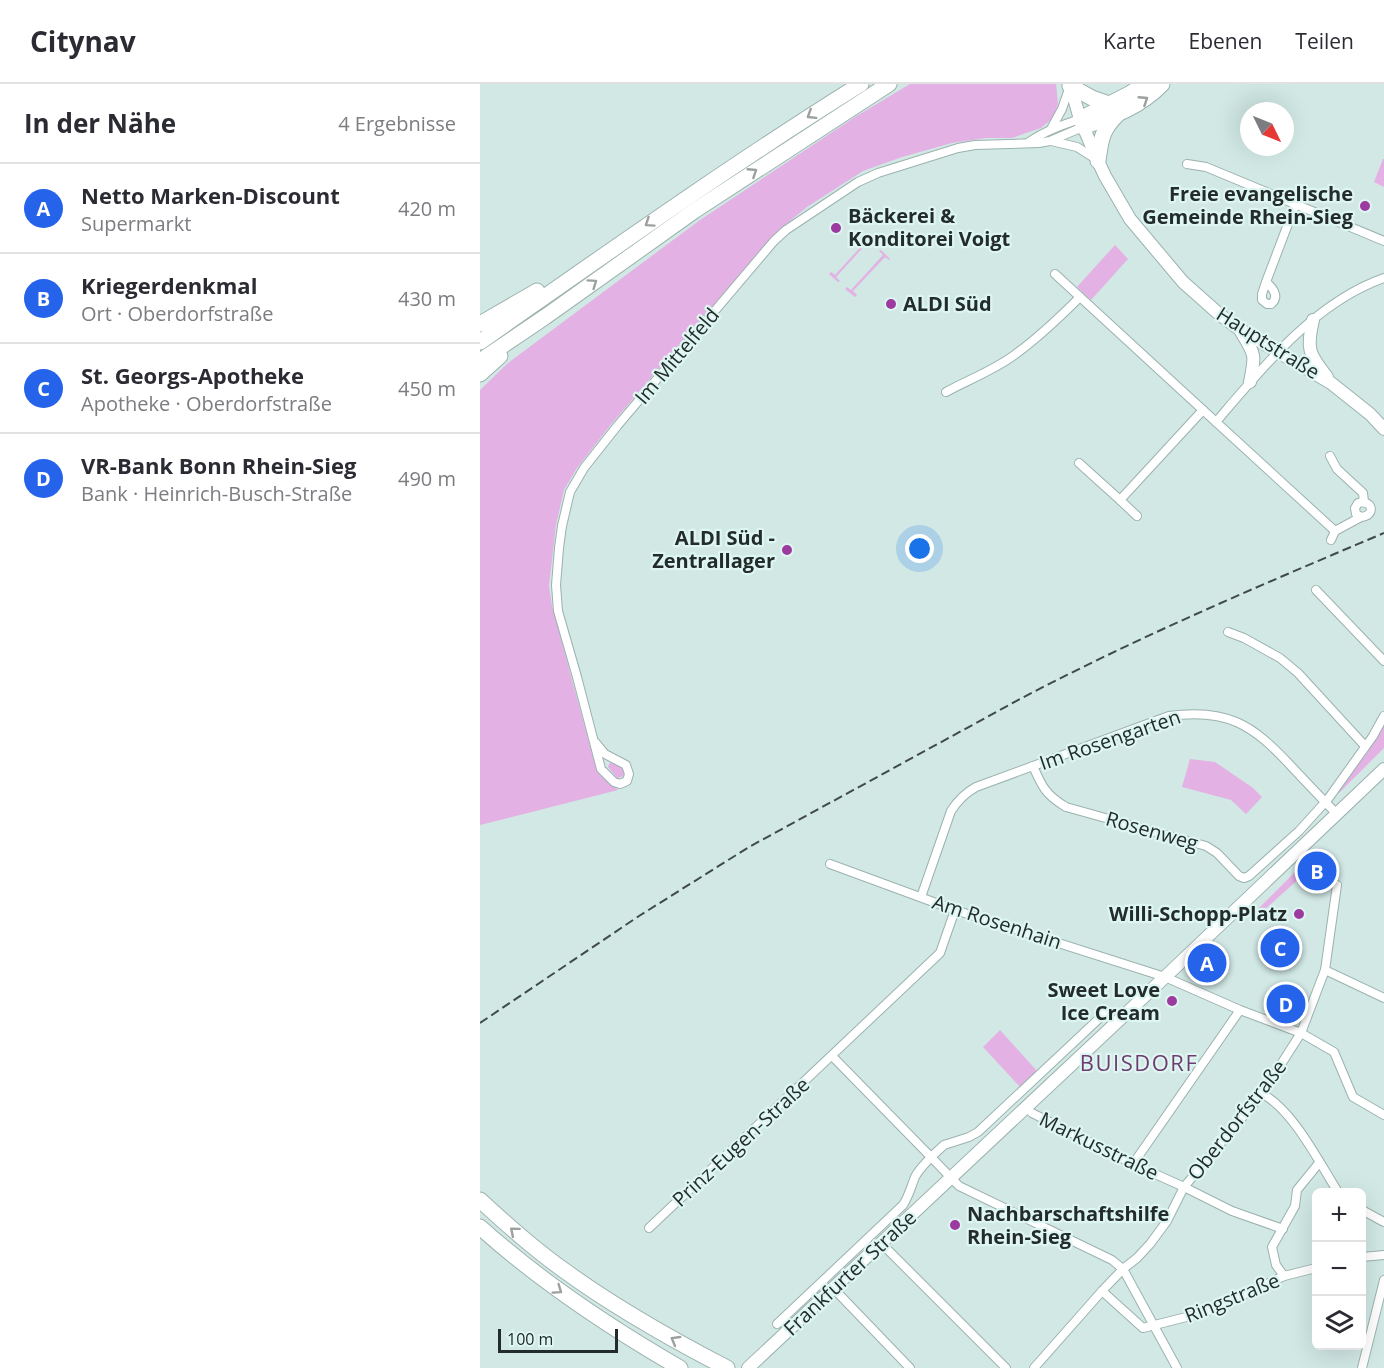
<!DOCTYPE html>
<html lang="de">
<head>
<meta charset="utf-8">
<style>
	:root { --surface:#fff; --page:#f2f2f3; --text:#2b2b33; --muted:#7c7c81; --line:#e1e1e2; --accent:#2563eb }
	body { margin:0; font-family:"Open Sans",sans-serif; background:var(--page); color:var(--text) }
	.controls { position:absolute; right:18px; bottom:18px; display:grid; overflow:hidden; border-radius:9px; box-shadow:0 6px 24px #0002 }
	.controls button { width:54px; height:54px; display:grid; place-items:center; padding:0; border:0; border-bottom:2px solid var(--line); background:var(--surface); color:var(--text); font:30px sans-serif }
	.compass { position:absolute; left:760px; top:18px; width:54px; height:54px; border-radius:50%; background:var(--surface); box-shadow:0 6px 24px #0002; rotate:133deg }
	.scale { position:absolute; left:18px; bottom:15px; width:120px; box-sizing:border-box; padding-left:6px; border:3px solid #232c2a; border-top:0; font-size:16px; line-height:21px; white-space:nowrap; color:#232c2a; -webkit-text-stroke:4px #def6f2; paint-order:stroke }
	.you { position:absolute; left:440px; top:465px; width:21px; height:21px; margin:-15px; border:4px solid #fff; border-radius:50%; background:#1a73e8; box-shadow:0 0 0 9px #1a73e833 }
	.badge { display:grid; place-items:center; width:39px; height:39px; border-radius:50%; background:var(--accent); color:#fff; font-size:20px; font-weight:700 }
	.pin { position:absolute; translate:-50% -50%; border:3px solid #fff; box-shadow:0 2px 6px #0006 }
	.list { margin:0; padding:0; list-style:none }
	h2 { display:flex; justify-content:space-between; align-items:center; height:78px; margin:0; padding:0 24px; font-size:26px }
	h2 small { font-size:20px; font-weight:400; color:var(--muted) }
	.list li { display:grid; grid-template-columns:39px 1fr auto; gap:18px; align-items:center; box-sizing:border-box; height:90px; padding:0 24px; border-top:2px solid var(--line) }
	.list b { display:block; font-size:22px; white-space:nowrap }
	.list p { margin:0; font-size:20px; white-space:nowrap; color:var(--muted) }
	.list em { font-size:20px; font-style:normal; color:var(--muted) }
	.icon { flex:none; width:33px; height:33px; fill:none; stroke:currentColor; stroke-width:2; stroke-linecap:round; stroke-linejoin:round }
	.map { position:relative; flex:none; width:904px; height:1284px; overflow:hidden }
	header { display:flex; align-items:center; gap:36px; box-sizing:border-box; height:84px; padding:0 30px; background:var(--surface); border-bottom:2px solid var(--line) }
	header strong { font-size:28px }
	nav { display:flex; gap:33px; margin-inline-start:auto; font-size:21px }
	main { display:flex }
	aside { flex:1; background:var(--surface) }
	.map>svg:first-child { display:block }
	.green { fill:#e3b1e3 }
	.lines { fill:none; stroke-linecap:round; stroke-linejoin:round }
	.street-casing { stroke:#9bb2ae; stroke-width:10 }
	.secondary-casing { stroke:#9bb2ae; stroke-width:14 }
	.highway-casing { stroke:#9bb2ae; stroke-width:17 }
	.street { stroke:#fff; stroke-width:8 }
	.secondary { stroke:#fff; stroke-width:12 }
	.highway { stroke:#fff; stroke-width:15 }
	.rail { stroke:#404b49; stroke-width:2; stroke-dasharray:9 4.5; stroke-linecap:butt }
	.oneway { stroke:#9ca09f }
	.poi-dot { fill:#9d3aa0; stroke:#def6f2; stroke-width:2 }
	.labels { text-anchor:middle; stroke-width:4.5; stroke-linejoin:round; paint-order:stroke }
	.poi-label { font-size:20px; font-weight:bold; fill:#232c2a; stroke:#def6f2; text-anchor:end }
	.street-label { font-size:20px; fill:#232c2a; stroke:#def6f2 }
	.quarter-label { font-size:22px; letter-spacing:1.5px; fill:#6e3c6f; stroke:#def6f2 }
</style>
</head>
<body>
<header>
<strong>Citynav</strong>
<nav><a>Karte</a><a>Ebenen</a><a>Teilen</a></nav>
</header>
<main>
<aside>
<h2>In der Nähe<small>4 Ergebnisse</small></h2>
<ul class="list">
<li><span class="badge">A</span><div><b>Netto Marken-Discount</b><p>Supermarkt</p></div><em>420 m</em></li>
<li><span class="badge">B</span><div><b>Kriegerdenkmal</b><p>Ort · Oberdorfstraße</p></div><em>430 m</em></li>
<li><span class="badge">C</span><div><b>St. Georgs-Apotheke</b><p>Apotheke · Oberdorfstraße</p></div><em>450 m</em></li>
<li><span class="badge">D</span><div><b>VR-Bank Bonn Rhein-Sieg</b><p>Bank · Heinrich-Busch-Straße</p></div><em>490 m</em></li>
</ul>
</aside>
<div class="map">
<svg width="904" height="1284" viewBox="0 0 904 1284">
	<rect width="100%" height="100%" fill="#d1e8e5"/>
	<g class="green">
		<polygon points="430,0 576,0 578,20 573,34 561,44 532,54 506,54 472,59 422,73 383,87 327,123 299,146 284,162 133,338 97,384 84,406 76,441 69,502 72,522 115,681 120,691 138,706 0,741 0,306 28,279 220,136 375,33"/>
		<polygon points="903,75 904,75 904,103 894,98"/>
		<polygon points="384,151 394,160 392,161 388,158 356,193 360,197 358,198 349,190 351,188 355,191 387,156 383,152"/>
		<polygon points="635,161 648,175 611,216 597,203"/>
		<polygon points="401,166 410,175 409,176 405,173 373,207 377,211 375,213 365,205 367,203 371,206 403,171 399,167"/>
		<polygon points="904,639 904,664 859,709 856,710 889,666"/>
		<polygon points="710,675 735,678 773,704 782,713 766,730 751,716 702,703"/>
		<polygon points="132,678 144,685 144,690 142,693 137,694 128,683 129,680"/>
		<polygon points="839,764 842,766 826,784 821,793 783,827 779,824"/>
		<polygon points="520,946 558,988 541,1004 503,963"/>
	</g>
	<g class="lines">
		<g class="street-casing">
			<g id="street">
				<polyline points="571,45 582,25 590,2"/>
				<polyline points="571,57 597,63 616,75"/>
				<path d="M 549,58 C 565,47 582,41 600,35"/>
				<polyline points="707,80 726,83 904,157"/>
				<polyline points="575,190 736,338"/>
				<path d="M 786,198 C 793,204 800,213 791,220 L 787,220 L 782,216 L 782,210 L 786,198 L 816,119"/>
				<path d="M 466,308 C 488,296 512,287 533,272 C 557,255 579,234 600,213"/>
				<polyline points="850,372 857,385 883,409 884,418"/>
				<polyline points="599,379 640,416 723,326"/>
				<polyline points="640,416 657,432"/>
				<path d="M 855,447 L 736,338 C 782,284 835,218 904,194"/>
				<path d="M 855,447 L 881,433 C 896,432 893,415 878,419 L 875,424 L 876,430 L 881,433"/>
				<polyline points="851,456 855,447"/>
				<polyline points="836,506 904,577"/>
				<polyline points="748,548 764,554 800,574 818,589 885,662"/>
				<polyline points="115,658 125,670 146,681 149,690 147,697 140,700 134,698 121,685 97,593 78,527 76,501 79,464 82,442 90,408 104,384 138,341 294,157 306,146 378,98 398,89 478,64 495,61 559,59 570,57 603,43"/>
				<path d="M 553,682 C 562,703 566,711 586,723 L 726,762 L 737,769 L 759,792 L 764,794 L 769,792 L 819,747 L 848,715 L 893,652 L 904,632"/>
				<polyline points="350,780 475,826 685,893 760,926 821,949 854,968 873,1013 904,1031"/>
				<path d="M 441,813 L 471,727 C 478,716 485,709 496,703 L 689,632 C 748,624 773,641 811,682 C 826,698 841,714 856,729"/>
				<polyline points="845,886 904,914"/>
				<polyline points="625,929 498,1048 489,1053 464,1061 451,1073 479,1102 632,1176 643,1185 697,1284"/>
				<path d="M 782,1010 C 812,1024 840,1080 858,1108"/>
				<polyline points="552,1029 653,1080 704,1103 752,1127 803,1145"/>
				<polyline points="653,1080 760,926"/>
				<polyline points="882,1126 904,1138"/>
				<polyline points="169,1144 460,869 475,826"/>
				<polyline points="401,1159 526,1284"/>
				<polyline points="882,1173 904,1171"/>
				<polyline points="804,1192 796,1181 792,1163 815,1122 817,1106 839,1079"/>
				<polyline points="354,1205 430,1284"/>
				<polyline points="622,1207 663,1244 726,1228 804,1192 836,1184"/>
				<path d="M 297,1240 L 423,1121 C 429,1112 431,1103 435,1093 C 439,1085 445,1080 451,1073 L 352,972"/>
				<polyline points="554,1284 622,1207 643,1185 657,1174 670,1160 687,1137 704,1103 782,1010 821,949 845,886 857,801"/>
				<polyline points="882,1284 904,1196"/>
			</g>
		</g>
		<g class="secondary-casing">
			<g id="secondary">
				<polyline points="590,0 600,35 618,77 625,92 650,135 703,198 739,230 759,245 851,299 890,330 904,345"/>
				<path d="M 833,236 C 826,265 829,270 847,293"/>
				<path d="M 760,246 C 775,271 776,269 770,298"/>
				<polyline points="268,1284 685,893 904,685"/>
			</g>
		</g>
		<g class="highway-casing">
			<g id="highway">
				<polyline points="590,2 612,14 629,20"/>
				<polyline points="600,35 651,9 664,0"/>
				<path d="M 603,43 C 632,33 660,23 682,0"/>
				<path d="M 618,77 C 621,56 621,47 637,31"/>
				<polyline points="0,240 57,207"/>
				<path d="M 0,258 C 126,170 251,81 381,0"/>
				<polyline points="0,277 65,233 214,127 409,0"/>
				<polyline points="0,290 20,272"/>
				<path d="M 0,1116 C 27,1141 55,1166 85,1187 C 136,1224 191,1255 247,1284"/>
				<path d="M 0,1143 C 61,1198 129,1243 200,1284"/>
			</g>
		</g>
		<use href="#street" class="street"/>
		<use href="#secondary" class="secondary"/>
		<use href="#highway" class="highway"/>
		<path class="rail" d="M 0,939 L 159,832 L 269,763 L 540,615 C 658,553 781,501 904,449"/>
	</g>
	<defs><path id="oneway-chevron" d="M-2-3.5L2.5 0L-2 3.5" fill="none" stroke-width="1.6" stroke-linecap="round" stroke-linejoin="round" transform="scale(1.5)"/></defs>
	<g class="oneway">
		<use href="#oneway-chevron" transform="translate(664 16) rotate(-33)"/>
		<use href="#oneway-chevron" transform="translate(331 31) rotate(148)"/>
		<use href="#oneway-chevron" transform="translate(273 88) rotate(-33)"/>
		<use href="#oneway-chevron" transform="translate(169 139) rotate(146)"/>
		<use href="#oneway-chevron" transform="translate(113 199) rotate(-35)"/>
		<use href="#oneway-chevron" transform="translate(34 1147) rotate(-140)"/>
		<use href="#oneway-chevron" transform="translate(78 1206) rotate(35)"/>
		<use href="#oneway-chevron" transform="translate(195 1256) rotate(-150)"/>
	</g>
	<g class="poi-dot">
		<circle cx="885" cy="122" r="6"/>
		<circle cx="356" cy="144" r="6"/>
		<circle cx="411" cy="220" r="6"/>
		<circle cx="307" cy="466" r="6"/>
		<circle cx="819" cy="830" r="6"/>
		<circle cx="692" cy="917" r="6"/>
		<circle cx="475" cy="1141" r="6"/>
	</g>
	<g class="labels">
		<g class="poi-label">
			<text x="873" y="117">Freie evangelische<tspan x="873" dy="23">Gemeinde Rhein-Sieg</tspan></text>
			<text x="368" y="139" text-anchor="start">Bäckerei &amp;<tspan x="368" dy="23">Konditorei Voigt</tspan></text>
			<text x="423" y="227" text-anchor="start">ALDI Süd</text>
			<text x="295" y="461">ALDI Süd -<tspan x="295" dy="23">Zentrallager</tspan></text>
			<text x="807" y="837">Willi-Schopp-Platz</text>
			<text x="680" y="913">Sweet Love<tspan x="680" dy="23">Ice Cream</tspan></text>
			<text x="487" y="1137" text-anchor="start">Nachbarschaftshilfe<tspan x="487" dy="23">Rhein-Sieg</tspan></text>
		</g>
		<g class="street-label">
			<text transform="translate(788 259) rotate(32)" y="7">Hauptstraße</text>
			<text transform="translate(197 272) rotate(-50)" y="7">Im Mittelfeld</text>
			<text transform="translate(630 656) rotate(-19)" y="7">Im Rosengarten</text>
			<text transform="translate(672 747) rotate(16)" y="7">Rosenweg</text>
			<text transform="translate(517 838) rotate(18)" y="7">Am Rosenhain</text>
			<text transform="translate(757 1036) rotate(-52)" y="7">Oberdorfstraße</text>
			<text transform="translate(261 1058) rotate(-43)" y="7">Prinz-Eugen-Straße</text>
			<text transform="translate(619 1062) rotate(26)" y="7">Markusstraße</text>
			<text transform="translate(370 1189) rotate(-43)" y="7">Frankfurter Straße</text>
			<text transform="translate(752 1214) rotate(-22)" y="7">Ringstraße</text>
		</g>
		<g class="quarter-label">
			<text x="659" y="987">BUISDORF</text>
		</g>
	</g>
</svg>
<div class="controls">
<button>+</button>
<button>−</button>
<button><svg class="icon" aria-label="layers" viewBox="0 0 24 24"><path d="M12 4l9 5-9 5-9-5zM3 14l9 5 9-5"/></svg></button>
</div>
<svg class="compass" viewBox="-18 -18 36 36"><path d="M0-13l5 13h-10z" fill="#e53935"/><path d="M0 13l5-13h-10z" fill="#7c7c81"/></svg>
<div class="scale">100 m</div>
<div class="you"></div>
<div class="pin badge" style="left:727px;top:879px">A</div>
<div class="pin badge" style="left:837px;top:787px">B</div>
<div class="pin badge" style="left:800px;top:864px">C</div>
<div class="pin badge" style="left:806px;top:920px">D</div>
</div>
</main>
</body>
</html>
